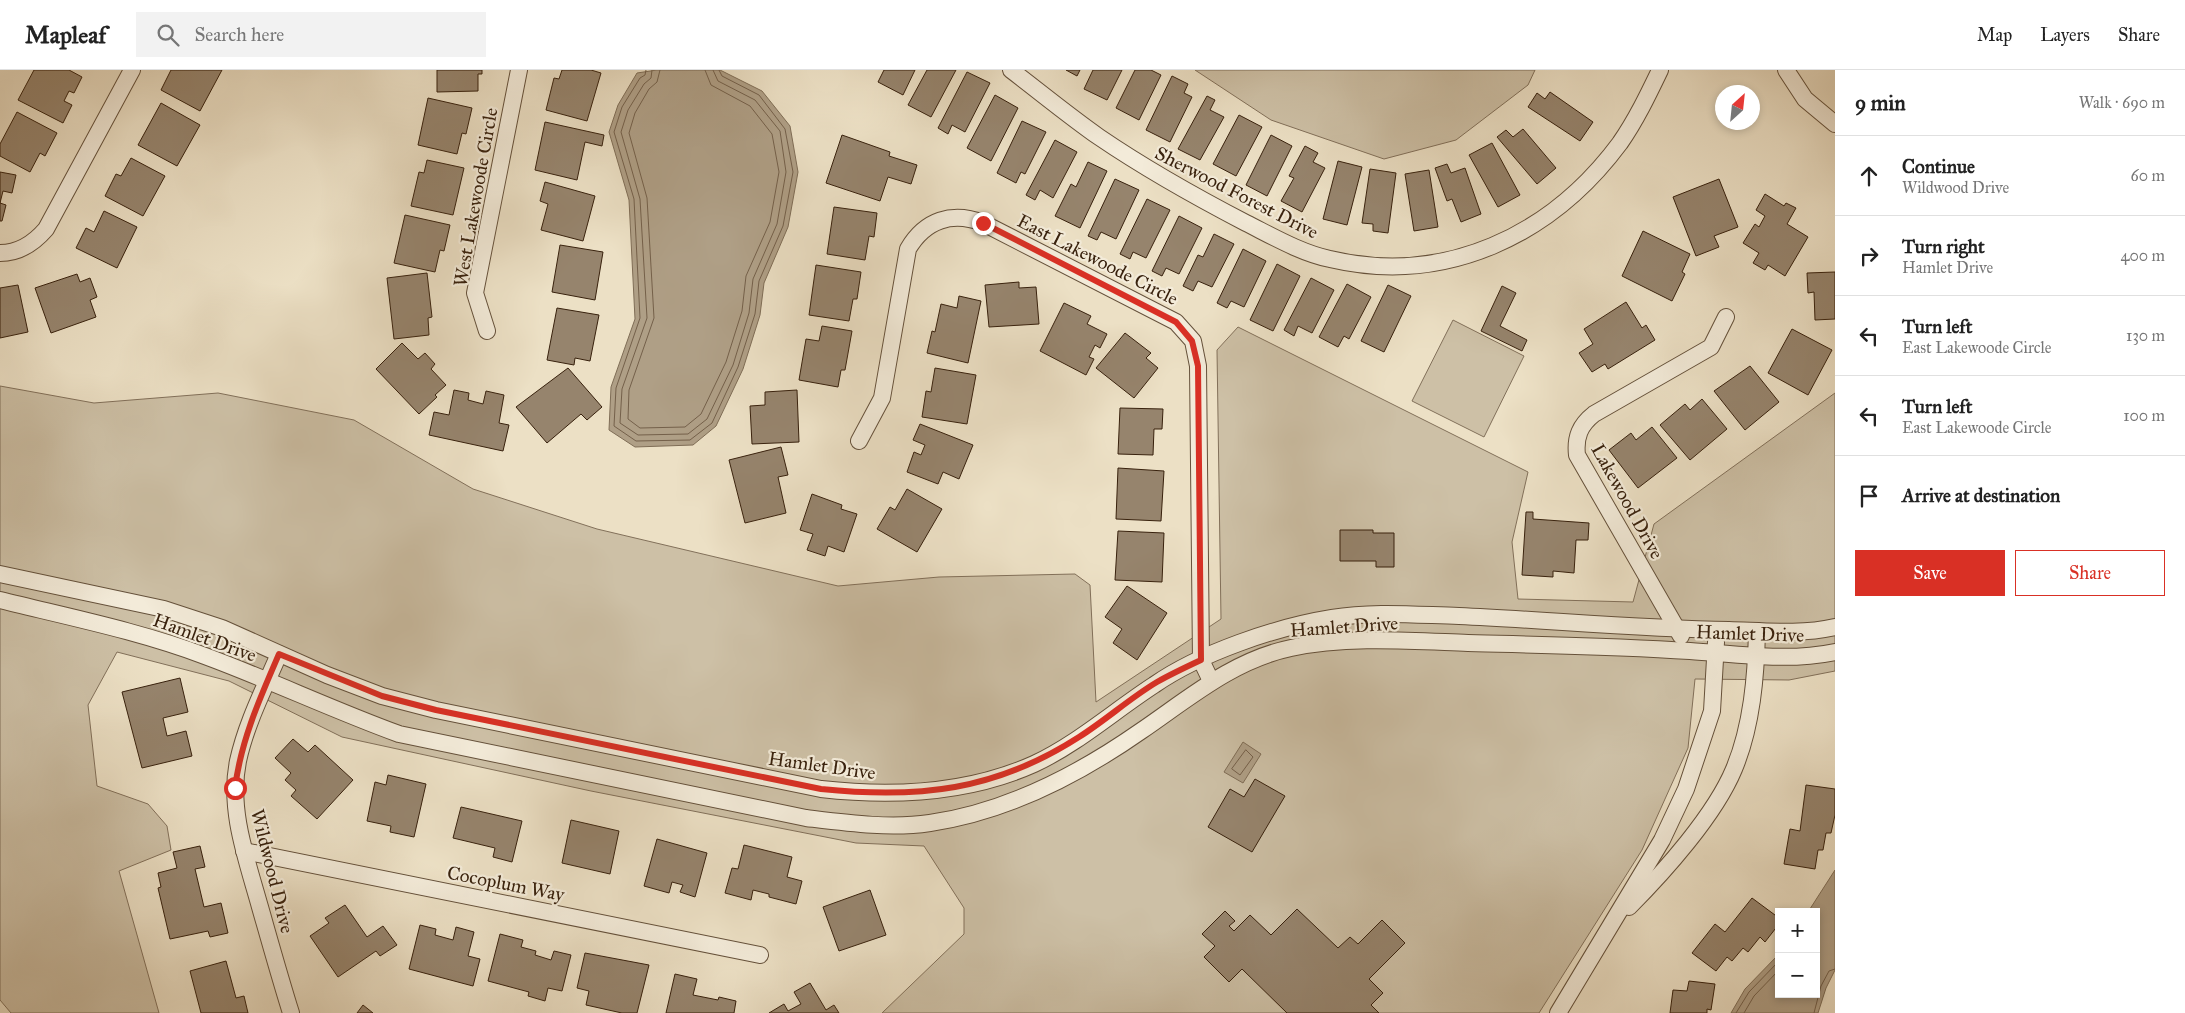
<!DOCTYPE html>
<html lang="en">
<head>
<meta charset="utf-8">
<style>
	:root { --surface:#fff; --page:#f2f2f2; --text:#222; --muted:#767676; --line:#e0e0e0; --accent:#d93025 }
	body { margin:0; font-family:"IM FELL Great Primer",serif; background:var(--page); color:var(--text) }
	.controls { position:absolute; right:15px; bottom:15px; display:grid; overflow:hidden; border-radius:0px; box-shadow:0 2px 8px #0003 }
	.controls button { width:45px; height:45px; display:grid; place-items:center; padding:0; border:0; border-bottom:1px solid var(--line); background:var(--surface); color:var(--text); font:25px sans-serif }
	.compass { position:absolute; left:1715px; top:15px; width:45px; height:45px; border-radius:50%; background:var(--surface); box-shadow:0 2px 8px #0003; rotate:27deg }
	.stop { position:absolute; width:15px; height:15px; margin:-11px; border:4px solid #d93025; border-radius:50%; background:#fff }
	.stop.end { background:#d93025; border-color:#fff; box-shadow:0 1px 5px #0008 }
	.list { margin:0; padding:0; list-style:none }
	h2 { display:flex; justify-content:space-between; align-items:center; height:65px; margin:0; padding:0 20px; font-size:21px }
	h2 small { font-size:16px; font-weight:400; color:var(--muted) }
	.list li { display:grid; grid-template-columns:32px 1fr auto; gap:15px; align-items:center; box-sizing:border-box; height:80px; padding:0 20px; border-top:1px solid var(--line) }
	.list b { display:block; font-size:19px; white-space:nowrap }
	.list p { margin:0; font-size:16px; white-space:nowrap; color:var(--muted) }
	.list em { font-size:16px; font-style:normal; color:var(--muted) }
	.actions { display:flex; gap:10px; padding:15px 20px }
	.actions a { flex:1; padding:11px 0; border:1px solid var(--accent); border-radius:0px; text-align:center; font-size:18px; color:var(--accent) }
	.actions .main { background:var(--accent); color:#fff }
	.icon { flex:none; width:28px; height:28px; fill:none; stroke:currentColor; stroke-width:2; stroke-linecap:round; stroke-linejoin:round }
	.map { position:relative; flex:none; width:1835px; height:943px; overflow:hidden }
	header { display:flex; align-items:center; gap:30px; box-sizing:border-box; height:70px; padding:0 25px; background:var(--surface); border-bottom:1px solid var(--line) }
	header strong { font-size:24px }
	nav { display:flex; gap:28px; margin-inline-start:auto; font-size:18px }
	.search { width:350px; height:45px; background:var(--page); display:flex; align-items:center; gap:12px; box-sizing:border-box; padding:0 18px; border-radius:0px; color:var(--muted); font-size:19px }
	main { display:flex }
	aside { flex:1; background:var(--surface) }
	.map>svg:first-child { display:block }
	.green { fill:#cdc0a6; stroke:#82705a }
	.water { fill:#af9f86; stroke:#7f6d56 }
	.lines { fill:none; stroke-linecap:round; stroke-linejoin:round }
	.shore { stroke:#74604a; stroke-width:1 }
	.building { fill:#96846d; stroke:#38210d }
	.minor-casing { stroke:#65513b; stroke-width:18 }
	.minor { stroke:#f3ebd9; stroke-width:16 }
	.route { stroke:#d93025; stroke-width:6 }
	.labels { text-anchor:middle; stroke-width:4.5; stroke-linejoin:round; paint-order:stroke }
	.street-label { font-size:19px; fill:#38210d; stroke:#f3ebd9 }
</style>
</head>
<body>
<header>
<strong>Mapleaf</strong>
<div class="search"><svg class="icon" aria-label="search" viewBox="0 0 24 24"><circle cx="10" cy="10" r="6"/><path d="M15 15l6 6"/></svg>Search here</div>
<nav><a>Map</a><a>Layers</a><a>Share</a></nav>
</header>
<main>
<div class="map">
<svg width="1835" height="943" viewBox="0 0 1835 943">
	<rect width="100%" height="100%" fill="#ece0c5"/>
	<filter id="stains"><feTurbulence type="fractalNoise" baseFrequency=".004" numOctaves="4"/><feColorMatrix values="0 0 0 0 .2 0 0 0 0 .09 0 0 0 0 .02 0 0 0 .5 -.17"/></filter>
	<radialGradient id="worn" r=".72"><stop offset=".6" stop-color="#630" stop-opacity="0"/><stop offset="1" stop-color="#630" stop-opacity=".3"/></radialGradient>
	<g class="green">
		<polygon points="1195,0 1535,0 1528,15 1456,70 1384,89 1271,50"/>
		<polygon points="1453,250 1524,286 1484,367 1412,331"/>
		<polygon points="1238,257 1528,402 1512,472 1518,529 1633,532 1654,454 1835,323 1835,601 1789,610 1695,609 1688,678 1642,780 1539,943 882,943 964,864 964,838 924,776 856,773 591,721 342,667 229,611 117,582 88,635 97,716 148,734 167,756 171,780 119,801 159,943 11,943 0,930 0,316 94,333 218,323 354,350 473,419 597,459 838,516 939,507 1075,504 1090,515 1096,632 1221,549 1217,280"/>
	</g>
	<g class="water">
		<polygon points="657,0 720,0 762,21 790,56 798,102 788,157 764,213 760,245 743,299 716,356 693,375 635,377 609,360 611,317 635,249 629,130 609,62 618,35 637,3"/>
		<polygon points="1243,672 1261,684 1243,713 1224,702"/>
		<polygon points="1835,800 1835,900 1826,918 1818,943 1731,943 1745,919 1779,884 1779,924 1816,924 1816,842 1808,842"/>
	</g>
	<g class="lines">
		<g class="shore">
			<polyline points="646,0 645,5 640,8 622,37 614,62 634,129 640,248 616,318 614,356 636,371 690,370 712,353 738,297 755,244 759,211 783,156 793,102 785,59 759,25 722,6 719,0"/>
			<polyline points="652,0 651,8 644,14 628,40 621,62 640,129 647,248 622,319 620,353 638,365 688,364 707,349 733,295 749,243 753,209 777,154 786,102 780,61 755,30 718,11 713,0"/>
			<polyline points="660,0 657,12 649,19 635,43 629,63 647,128 654,248 629,320 628,349 640,358 685,357 701,344 726,292 742,241 746,206 770,152 779,102 772,64 750,36 711,15 705,0"/>
			<polygon points="1246,680 1253,687 1240,705 1232,699"/>
			<polyline points="1736,943 1749,922 1779,891"/>
			<polyline points="1744,943 1754,926 1779,900"/>
			<polyline points="1814,943 1821,916 1829,901 1835,899"/>
		</g>
	</g>
	<g class="building">
		<polygon points="34,0 69,0 82,7 74,23 69,21 64,31 72,35 63,53 18,30"/>
		<polygon points="171,0 222,0 200,41 161,20"/>
		<polygon points="437,0 482,0 482,4 478,4 478,21 437,22"/>
		<polygon points="562,0 591,0 601,3 587,51 546,40 554,8 559,9"/>
		<polygon points="884,0 915,0 903,25 878,12"/>
		<polygon points="927,0 956,0 931,47 908,35"/>
		<polygon points="1066,0 1080,0 1077,6"/>
		<polygon points="1093,0 1122,0 1107,30 1084,19"/>
		<polygon points="1135,0 1151,0 1161,5 1139,50 1116,38"/>
		<polygon points="967,2 990,13 965,62 952,55 948,64 938,58"/>
		<polygon points="1172,6 1188,14 1184,23 1192,27 1170,72 1146,60"/>
		<polygon points="1550,22 1593,52 1580,71 1528,37 1537,23 1545,29"/>
		<polygon points="995,25 1018,38 991,91 967,78"/>
		<polygon points="1207,26 1215,30 1210,40 1224,47 1200,90 1178,79"/>
		<polygon points="428,28 472,38 466,64 462,63 457,84 418,75"/>
		<polygon points="161,33 200,55 177,96 138,75"/>
		<polygon points="17,42 57,63 45,86 40,83 30,102 0,86 0,74"/>
		<polygon points="1239,45 1262,57 1236,106 1213,94"/>
		<polygon points="1022,51 1046,62 1025,104 1021,102 1016,113 997,103"/>
		<polygon points="545,52 604,65 602,76 585,72 577,110 535,100"/>
		<polygon points="1523,59 1556,98 1537,114 1497,67 1506,60 1513,67"/>
		<polygon points="842,65 890,82 889,86 917,95 911,114 888,107 880,131 826,113"/>
		<polygon points="1271,65 1292,76 1267,126 1246,115"/>
		<polygon points="1055,70 1077,82 1053,128 1040,120 1035,130 1026,125"/>
		<polygon points="1492,73 1520,125 1498,137 1469,85"/>
		<polygon points="1305,76 1318,83 1313,92 1325,98 1302,142 1281,131 1294,108 1289,106"/>
		<polygon points="131,88 165,106 143,146 105,126 116,104 121,106"/>
		<polygon points="427,90 464,98 453,145 411,136 419,102 424,103"/>
		<polygon points="1338,91 1362,97 1347,155 1323,149"/>
		<polygon points="1088,92 1107,101 1080,158 1055,146 1071,114 1076,117"/>
		<polygon points="1447,94 1451,103 1465,98 1481,144 1461,152 1452,129 1447,131 1435,98"/>
		<polygon points="1370,99 1396,103 1388,163 1373,161 1373,154 1362,153"/>
		<polygon points="1429,100 1438,157 1414,161 1405,104"/>
		<polygon points="0,102 16,105 12,123 3,121 0,133"/>
		<polygon points="1115,109 1139,120 1116,169 1101,162 1097,170 1088,166"/>
		<polygon points="1719,109 1738,157 1714,166 1719,177 1696,186 1673,127"/>
		<polygon points="545,112 595,126 583,171 541,160 548,134 540,131"/>
		<polygon points="1765,124 1784,136 1786,133 1796,138 1787,154 1808,167 1785,206 1768,195 1765,200 1753,193 1759,183 1743,173 1755,154 1759,157 1765,146 1756,140"/>
		<polygon points="1147,129 1170,140 1146,188 1133,182 1130,189 1120,184"/>
		<polygon points="0,133 6,135 2,151 0,151"/>
		<polygon points="834,137 877,143 874,167 869,166 865,190 827,184"/>
		<polygon points="104,141 137,157 117,198 76,178 86,158 94,162"/>
		<polygon points="405,145 450,155 444,181 440,180 435,202 394,193"/>
		<polygon points="1179,146 1202,158 1179,204 1166,198 1162,206 1152,201"/>
		<polygon points="1643,161 1690,184 1682,202 1685,204 1672,231 1622,206"/>
		<polygon points="1214,164 1234,174 1212,217 1198,211 1193,221 1183,216 1198,185 1203,187"/>
		<polygon points="560,175 603,182 595,230 552,222"/>
		<polygon points="1243,179 1266,191 1244,237 1231,231 1227,238 1217,233"/>
		<polygon points="1277,194 1300,206 1273,261 1250,250"/>
		<polygon points="816,195 861,202 857,229 853,229 849,251 809,245"/>
		<polygon points="1835,202 1835,249 1815,250 1814,222 1808,223 1807,203"/>
		<polygon points="427,203 432,247 428,248 429,265 394,269 387,208"/>
		<polygon points="77,204 80,212 90,208 97,227 90,230 96,247 51,263 35,218"/>
		<polygon points="1311,208 1334,220 1312,263 1298,256 1294,266 1284,260"/>
		<polygon points="1019,212 1019,218 1036,217 1039,254 989,257 985,215"/>
		<polygon points="1347,214 1371,227 1349,269 1344,266 1338,277 1319,267"/>
		<polygon points="18,215 28,262 0,268 0,218"/>
		<polygon points="1388,215 1411,226 1384,282 1361,271"/>
		<polygon points="1502,216 1516,223 1500,256 1527,270 1522,281 1481,261"/>
		<polygon points="959,226 981,231 968,293 927,283 932,261 935,262 941,234 957,238"/>
		<polygon points="1626,232 1642,258 1646,255 1655,270 1608,299 1605,294 1592,302 1579,283 1593,274 1584,259"/>
		<polygon points="1064,233 1091,246 1087,254 1107,264 1100,278 1095,275 1089,287 1094,289 1086,305 1040,281"/>
		<polygon points="557,238 599,245 590,291 575,288 574,295 547,290"/>
		<polygon points="822,256 852,261 845,300 841,300 838,317 799,310 806,269 819,271"/>
		<polygon points="1792,259 1832,280 1808,325 1768,303"/>
		<polygon points="1125,263 1151,283 1146,288 1158,298 1134,328 1096,298"/>
		<polygon points="402,273 418,289 425,283 435,294 431,299 446,315 435,325 437,327 419,344 376,299"/>
		<polygon points="1750,296 1779,332 1745,360 1714,321"/>
		<polygon points="568,298 602,337 587,350 581,344 547,373 516,337"/>
		<polygon points="935,298 976,305 967,354 922,347 926,321 931,322"/>
		<polygon points="454,320 469,323 468,330 483,334 486,321 504,325 499,353 509,355 503,381 429,365 434,342 449,345"/>
		<polygon points="797,320 799,372 752,374 750,336 765,335 765,322"/>
		<polygon points="1702,329 1727,359 1690,390 1660,355 1685,334 1690,340"/>
		<polygon points="1120,338 1163,339 1162,359 1154,359 1153,385 1118,384"/>
		<polygon points="920,354 973,375 959,409 943,402 938,414 907,402 914,382 921,385 925,375 913,370"/>
		<polygon points="1652,357 1677,388 1638,418 1609,380 1631,363 1636,370"/>
		<polygon points="781,377 788,405 778,407 786,443 745,453 729,390"/>
		<polygon points="1118,398 1164,401 1161,451 1116,449"/>
		<polygon points="907,419 942,439 917,482 877,459 890,437 895,440"/>
		<polygon points="812,424 842,435 841,439 857,444 844,482 828,476 825,486 807,480 813,464 800,460"/>
		<polygon points="1526,442 1533,442 1533,449 1589,453 1588,470 1576,470 1574,503 1553,501 1553,507 1522,505"/>
		<polygon points="1340,460 1373,460 1373,463 1394,463 1394,497 1376,497 1376,491 1340,491"/>
		<polygon points="1118,461 1164,463 1162,512 1115,510"/>
		<polygon points="1127,516 1167,543 1137,590 1113,573 1122,559 1105,547"/>
		<polygon points="180,608 188,642 163,648 167,666 186,661 192,686 142,698 122,622"/>
		<polygon points="293,669 308,682 315,675 353,710 317,749 291,726 296,720 285,710 291,703 275,688"/>
		<polygon points="388,705 426,714 414,767 390,762 391,756 367,751 375,712 386,715"/>
		<polygon points="1255,709 1285,726 1252,782 1208,757 1230,719 1244,727"/>
		<polygon points="1806,715 1835,719 1835,745 1831,763 1826,763 1823,780 1818,780 1815,799 1784,794 1790,759 1800,761"/>
		<polygon points="461,737 522,751 512,792 493,787 495,778 453,768"/>
		<polygon points="571,750 619,761 610,804 562,793"/>
		<polygon points="657,769 707,783 695,827 680,822 683,815 672,812 669,823 644,816"/>
		<polygon points="744,775 792,787 787,807 802,811 796,834 769,827 769,824 753,820 751,830 725,823 732,798 738,799"/>
		<polygon points="200,776 205,797 195,799 204,837 221,833 228,863 210,867 208,861 170,869 158,818 161,817 158,803 177,798 173,782"/>
		<polygon points="870,820 886,865 839,881 823,837"/>
		<polygon points="1752,828 1779,848 1779,854 1765,872 1760,867 1748,882 1743,878 1732,891 1727,887 1716,901 1692,883 1715,854 1725,862"/>
		<polygon points="345,835 367,867 383,856 397,875 380,886 376,881 338,907 310,866 329,853 325,848"/>
		<polygon points="1297,839 1338,878 1350,867 1358,874 1382,850 1405,873 1369,909 1383,923 1371,935 1379,943 1287,943 1242,899 1229,912 1204,887 1215,876 1202,864 1225,841 1235,851 1229,856 1234,861 1250,845 1271,865"/>
		<polygon points="420,855 436,859 435,865 453,870 456,857 474,862 468,886 480,889 473,916 409,899"/>
		<polygon points="500,864 523,870 521,877 536,881 535,885 551,890 554,881 571,885 562,921 548,918 545,931 528,926 529,922 488,911"/>
		<polygon points="585,883 649,895 637,943 622,943 586,935 589,921 577,918"/>
		<polygon points="226,891 236,928 244,926 248,943 201,943 190,901"/>
		<polygon points="675,904 697,909 693,925 718,930 719,927 736,931 734,943 666,943"/>
		<polygon points="1689,911 1715,914 1711,940 1707,939 1707,943 1670,943 1673,920 1687,921"/>
		<polygon points="810,913 826,940 834,935 839,943 769,943 784,934 788,941 801,934 794,922"/>
		<polygon points="363,935 373,943 357,943"/>
	</g>
	<g class="lines">
		<g class="minor-casing">
			<g id="minor">
				<path d="M 1011,0 C 1040,22 1069,46 1099,67 C 1146,99 1196,127 1246,153 C 1272,166 1301,183 1330,189 C 1445,216 1551,166 1620,73 C 1636,50 1648,25 1660,0"/>
				<polyline points="1786,0 1805,29 1835,54"/>
				<path d="M 0,183 C 19,183 34,173 46,159 L 132,0"/>
				<polyline points="487,261 475,223 519,0"/>
				<path d="M 859,371 L 882,328 L 908,179 C 925,150 952,141 983,153 L 1176,252 L 1193,271 L 1198,296 L 1201,590 L 1211,611"/>
				<path d="M 0,504 L 164,539 L 222,558 L 327,605 L 382,626 L 436,640 L 821,719 C 892,727 967,724 1034,694 C 1077,674 1114,641 1154,615 C 1200,583 1276,557 1332,548 C 1373,541 1417,545 1459,546 C 1549,550 1639,559 1729,560 C 1764,561 1801,565 1835,557"/>
				<path d="M 0,530 C 68,547 139,561 205,586 C 270,610 333,640 399,664 L 806,748 C 847,753 890,759 930,753 C 1006,742 1078,705 1141,661 C 1188,629 1233,590 1291,578 C 1346,566 1412,571 1468,573 C 1542,575 1616,576 1690,581 C 1737,584 1788,592 1835,582"/>
				<path d="M 1681,566 L 1577,385 C 1575,367 1580,355 1594,344 L 1711,277 L 1726,247"/>
				<path d="M 279,584 C 264,619 246,654 238,691 C 228,740 247,790 260,837 C 270,872 280,908 291,943"/>
				<polyline points="244,781 760,885"/>
				<path d="M 1629,837 C 1664,802 1715,745 1734,699 C 1752,656 1756,606 1757,561"/>
				<polyline points="1558,943 1662,770 1686,719 1712,641 1716,572"/>
			</g>
		</g>
		<use href="#minor" class="minor"/>
	</g>
	<g class="lines">
		<path class="route" d="M 235,718 C 241,670 260,628 279,584 L 382,626 L 436,640 L 821,719 C 918,729 995,721 1079,667 C 1106,650 1130,628 1157,612 C 1171,604 1186,597 1201,590 L 1198,296 L 1192,271 L 1176,252 L 983,153"/>
	</g>
	<g class="labels">
		<g class="street-label">
			<text transform="translate(1237 122) rotate(27)" y="7">Sherwood Forest Drive</text>
			<text transform="translate(475 127) rotate(-80)" y="7">West Lakewoode Circle</text>
			<text transform="translate(1098 189) rotate(27)" y="7">East Lakewoode Circle</text>
			<text transform="translate(1628 431) rotate(61)" y="7">Lakewood Drive</text>
			<text transform="translate(1344 556) rotate(-4)" y="7">Hamlet Drive</text>
			<text transform="translate(1750 563) rotate(2)" y="7">Hamlet Drive</text>
			<text transform="translate(205 567) rotate(20)" y="7">Hamlet Drive</text>
			<text transform="translate(822 695) rotate(8)" y="7">Hamlet Drive</text>
			<text transform="translate(273 801) rotate(76)" y="7">Wildwood Drive</text>
			<text transform="translate(506 813) rotate(11)" y="7">Cocoplum Way</text>
		</g>
	</g>
	<rect width="100%" height="100%" filter="url(#stains)"/>
	<rect width="100%" height="100%" fill="url(#worn)"/>
</svg>
<div class="controls">
<button>+</button>
<button>−</button>
</div>
<svg class="compass" viewBox="-18 -18 36 36"><path d="M0-13l5 13h-10z" fill="#e53935"/><path d="M0 13l5-13h-10z" fill="#767676"/></svg>
<div class="stop" style="left:235px;top:718px"></div>
<div class="stop end" style="left:983px;top:153px"></div>
</div>
<aside>
<h2>9 min<small>Walk · 690 m</small></h2>
<ul class="list">
<li><svg class="icon" aria-label="ahead" viewBox="0 0 24 24"><path d="M12 20V5M6 11l6-6 6 6"/></svg><div><b>Continue</b><p>Wildwood Drive</p></div><em>60 m</em></li>
<li><svg class="icon" aria-label="right" viewBox="0 0 24 24"><path d="M7 20v-9h11M14 6l5 5-5 5"/></svg><div><b>Turn right</b><p>Hamlet Drive</p></div><em>400 m</em></li>
<li><svg class="icon" aria-label="left" viewBox="0 0 24 24"><path d="M17 20v-9H6M10 6l-5 5 5 5"/></svg><div><b>Turn left</b><p>East Lakewoode Circle</p></div><em>130 m</em></li>
<li><svg class="icon" aria-label="left" viewBox="0 0 24 24"><path d="M17 20v-9H6M10 6l-5 5 5 5"/></svg><div><b>Turn left</b><p>East Lakewoode Circle</p></div><em>100 m</em></li>
<li><svg class="icon" aria-label="arrive" viewBox="0 0 24 24"><path d="M6 21V4h12l-3 4 3 4H6"/></svg><div><b>Arrive at destination</b></div></li>
</ul>
<div class="actions"><a class="main">Save</a><a>Share</a></div>
</aside>
</main>
</body>
</html>
